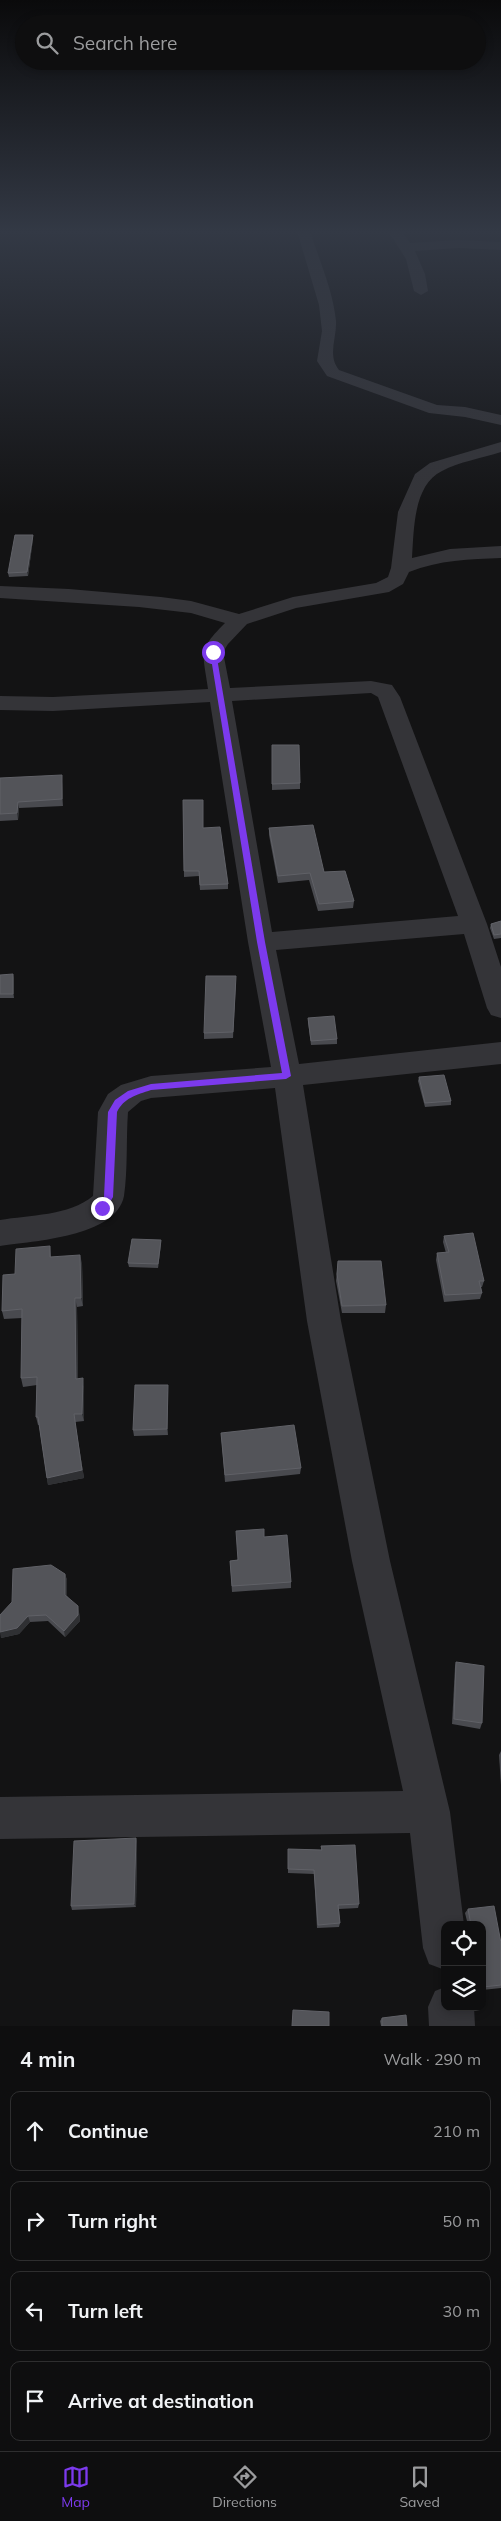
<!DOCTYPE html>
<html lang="en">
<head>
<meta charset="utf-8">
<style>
	:root { --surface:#0e0e0f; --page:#1c1c1d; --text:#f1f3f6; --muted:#9b9c9e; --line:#2e2e2f; --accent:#7c3aed }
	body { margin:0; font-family:Mulish,sans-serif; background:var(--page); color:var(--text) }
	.controls { position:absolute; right:15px; bottom:15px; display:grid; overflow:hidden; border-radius:10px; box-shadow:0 2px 8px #0003 }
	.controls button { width:45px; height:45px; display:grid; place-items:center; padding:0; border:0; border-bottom:1px solid var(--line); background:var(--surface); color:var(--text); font:25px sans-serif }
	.stop { position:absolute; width:15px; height:15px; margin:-11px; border:4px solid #7c3aed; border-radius:50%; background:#fff }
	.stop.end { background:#7c3aed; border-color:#fff; box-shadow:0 1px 5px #0008 }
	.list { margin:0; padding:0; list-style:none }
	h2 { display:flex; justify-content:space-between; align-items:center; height:65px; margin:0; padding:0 20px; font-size:21px }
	h2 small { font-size:16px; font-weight:400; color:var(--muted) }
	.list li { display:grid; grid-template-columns:32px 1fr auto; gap:15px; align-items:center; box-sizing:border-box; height:80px; margin:0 10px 10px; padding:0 10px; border:1px solid var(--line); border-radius:10px }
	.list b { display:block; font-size:19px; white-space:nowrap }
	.list em { font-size:16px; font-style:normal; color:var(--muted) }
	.icon { flex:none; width:28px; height:28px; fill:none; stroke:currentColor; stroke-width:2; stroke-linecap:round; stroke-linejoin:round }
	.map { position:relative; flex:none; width:501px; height:2026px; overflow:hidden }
	.search { position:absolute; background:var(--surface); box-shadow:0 2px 8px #0003; left:15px; right:15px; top:15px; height:55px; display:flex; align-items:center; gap:12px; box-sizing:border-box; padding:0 18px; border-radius:28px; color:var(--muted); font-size:19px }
	.sheet { height:425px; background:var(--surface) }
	nav { display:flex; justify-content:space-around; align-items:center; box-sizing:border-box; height:70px; border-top:1px solid var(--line); background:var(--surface); font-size:14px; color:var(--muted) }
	nav a { display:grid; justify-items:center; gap:2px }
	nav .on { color:var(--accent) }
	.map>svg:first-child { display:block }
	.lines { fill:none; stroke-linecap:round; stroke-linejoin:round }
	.minor { fill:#343438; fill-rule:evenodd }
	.wall { fill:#494a4f }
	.shaded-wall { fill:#2f3033 }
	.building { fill:#535459; stroke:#606167 }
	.route { fill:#7c3aed }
</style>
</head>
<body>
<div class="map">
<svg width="501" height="2026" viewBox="0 0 501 2026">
	<rect width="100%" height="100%" fill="#131314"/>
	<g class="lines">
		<g class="minor">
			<path d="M 297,231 L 310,231 C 319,260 333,290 336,321 C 337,338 327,355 339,370 L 437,405 L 465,407 L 501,415 L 501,425 L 465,417 L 429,413 L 327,376 L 317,361 L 322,331 L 319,305 Z"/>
			<polygon points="388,231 402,231 410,243 458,240 501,242 501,250 458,248 415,251 425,274 428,291 421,295 414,291 406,259"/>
			<path d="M 501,442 L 501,452 C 482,458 459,462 442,471 C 413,485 414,530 412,558 L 450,549 L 501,546 L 501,558 C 470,559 439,560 409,572 L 403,584 L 389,592 L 296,608 L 247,624 L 228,644 L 223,652 L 230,688 L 371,681 L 392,685 L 400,697 L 487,924 L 501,967 L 501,1018 L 491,1015 L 487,1008 L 464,934 L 276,950 L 299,1064 L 501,1042 L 501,1064 L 303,1085 L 341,1321 L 390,1561 L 450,1812 L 464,1925 L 445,1925 L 445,1970 L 429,1964 L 423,1948 L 410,1833 L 0,1839 L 0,1797 L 403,1791 L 352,1561 L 307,1321 L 275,1088 L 151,1098 L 141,1101 L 128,1112 C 126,1139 128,1169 124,1196 C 116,1237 33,1241 0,1246 L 0,1220 C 29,1215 69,1216 93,1196 L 98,1112 L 108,1094 L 121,1085 L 151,1076 L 271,1067 L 248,942 L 210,702 L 53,711 L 0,710 L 0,696 L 53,697 L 208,689 C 203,652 197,651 225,623 L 191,613 L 139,607 L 0,598 L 0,586 L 69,589 L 161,597 L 191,601 L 239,614 L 293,597 L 376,583 L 388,577 L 391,568 L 398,512 L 415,474 L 430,463 ZM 371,693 L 378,697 L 458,916 L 272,932 L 232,701 Z"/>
			<polygon points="445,1987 445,2007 474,2007 475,2026 429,2026 428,2007 435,1991"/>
		</g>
	</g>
	<g class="wall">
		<polygon points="33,535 33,539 28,576 9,577 8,573"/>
		<polygon points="272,745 300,783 300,789 272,790"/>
		<polygon points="0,778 62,781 63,806 19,808 18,820 0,821"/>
		<polygon points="183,800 203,828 228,884 228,889 200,890 199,876 184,877"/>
		<polygon points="269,828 324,872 354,901 353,908 318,911 309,880 278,883 269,835"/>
		<polygon points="501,921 501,938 494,939 490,928 491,924"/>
		<polygon points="0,975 14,978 14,998 0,998"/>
		<polygon points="236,982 233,1038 204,1039 204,1033"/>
		<polygon points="308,1018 337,1039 337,1044 311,1045 308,1022"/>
		<polygon points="419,1077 451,1101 451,1105 425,1107 418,1081"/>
		<polygon points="444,1236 484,1281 482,1287 481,1287 482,1293 480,1299 444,1302 436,1260 437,1253 446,1253 443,1242"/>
		<polygon points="161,1240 161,1244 158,1268 129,1267 128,1263"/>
		<polygon points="50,1246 51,1257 82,1263 83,1306 77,1307 78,1379 84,1387 84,1421 75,1422 84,1478 48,1485 39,1425 38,1425 36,1417 37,1385 23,1387 21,1378 22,1318 4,1319 2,1311 15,1274"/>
		<polygon points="338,1261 386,1305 385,1313 342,1313 336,1281"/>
		<polygon points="168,1391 168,1435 134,1436 133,1430"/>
		<polygon points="221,1433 301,1468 300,1474 225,1482"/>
		<polygon points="264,1537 291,1582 291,1588 232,1592 230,1561 237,1560"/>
		<polygon points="65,1574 67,1580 67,1596 79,1612 80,1621 65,1637 48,1621 30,1622 19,1634 1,1638 0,1619"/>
		<polygon points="456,1662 482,1723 480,1729 452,1724 455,1667"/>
		<polygon points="501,1751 501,1785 499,1755"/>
		<polygon points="136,1838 137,1843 136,1907 72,1910 71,1906"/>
		<polygon points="321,1846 359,1904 358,1908 339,1909 340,1923 339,1927 317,1928 314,1874 288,1873 288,1849 321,1850"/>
		<polygon points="468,1909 501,1943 501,1988 482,1990 482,1925 468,1925 465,1913"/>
		<polygon points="382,2018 407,2026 381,2026 380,2021"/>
	</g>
	<g class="shaded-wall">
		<polygon points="33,535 33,539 28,576 27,572"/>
		<polygon points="62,775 62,781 63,806 62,799"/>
		<polygon points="18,802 19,808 18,820 17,813"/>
		<polygon points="13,974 14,978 14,998 13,994"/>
		<polygon points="161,1240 161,1244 158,1268 158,1264"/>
		<polygon points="80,1255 82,1263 83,1306 81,1298"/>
		<polygon points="75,1298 77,1307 78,1387 76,1379"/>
		<polygon points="83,1378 84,1387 84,1421 82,1414"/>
		<polygon points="168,1385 168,1435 167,1429"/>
		<polygon points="75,1422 84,1478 48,1485 47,1478"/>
		<polygon points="65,1574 67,1580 67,1600 65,1595"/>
		<polygon points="78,1606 79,1612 80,1621 65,1637 64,1631"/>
		<polygon points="28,1616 30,1622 19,1634 1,1638 0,1632"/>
		<polygon points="136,1838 137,1843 136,1907 134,1904"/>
	</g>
	<g class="building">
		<polygon points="15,535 33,535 27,572 8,573"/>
		<polygon points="272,745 299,745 300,783 272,784"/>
		<polygon points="62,775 62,799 18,802 17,813 0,814 0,778"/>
		<polygon points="183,800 203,800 203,828 220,827 228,884 200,885 199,871 184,871"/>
		<polygon points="313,825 324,872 345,871 354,901 319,904 310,873 278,876 269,828"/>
		<polygon points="501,921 501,934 494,935 491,924"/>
		<polygon points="13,974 13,994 0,994 0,975"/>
		<polygon points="206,976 236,976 233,1032 204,1033"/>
		<polygon points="334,1016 337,1039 311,1041 308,1018"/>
		<polygon points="444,1075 451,1101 425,1103 419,1077"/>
		<polygon points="473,1233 484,1281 479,1281 482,1293 445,1295 437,1253 449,1252 444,1236"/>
		<polygon points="132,1239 161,1240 158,1264 128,1263"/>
		<polygon points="50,1246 50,1257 80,1255 81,1298 75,1298 76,1379 83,1378 82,1414 74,1414 82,1470 47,1478 38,1417 36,1417 37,1377 21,1378 22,1309 2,1311 3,1275 15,1274 16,1249"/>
		<polygon points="338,1261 381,1261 386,1305 342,1306 337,1274"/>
		<polygon points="135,1385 168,1385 167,1429 133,1430"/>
		<polygon points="294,1425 301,1468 225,1475 221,1433"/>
		<polygon points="264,1529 264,1537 287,1535 291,1582 232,1586 230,1561 238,1560 236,1531"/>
		<polygon points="51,1565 65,1574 65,1595 78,1606 78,1615 64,1631 46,1615 28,1616 17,1628 0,1632 0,1615 12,1602 13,1569"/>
		<polygon points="456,1662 484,1666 482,1723 454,1719"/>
		<polygon points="136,1838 134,1904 71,1906 74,1841"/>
		<polygon points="355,1845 359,1904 338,1905 340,1923 318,1925 314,1870 288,1869 288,1849 322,1850 321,1846"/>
		<polygon points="494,1906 501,1943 501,1985 483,1987 482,1925 471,1925 468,1909"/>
		<polygon points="293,2010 329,2012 329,2026 292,2026"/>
		<polygon points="406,2015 407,2026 382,2026 382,2018"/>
	</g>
	<linearGradient id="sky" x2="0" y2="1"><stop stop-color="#0a0a0b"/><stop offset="0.45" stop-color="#333945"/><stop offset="1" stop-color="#333945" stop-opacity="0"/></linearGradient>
	<rect width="501" height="515" fill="url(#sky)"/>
	<path class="route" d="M 213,650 L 216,652 L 265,942 L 291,1076 L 286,1079 L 151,1090 C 136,1095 124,1098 117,1112 L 113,1197 L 105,1211 L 102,1212 L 97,1208 L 104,1197 L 108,1112 L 115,1100 L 128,1091 L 151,1084 L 282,1073 L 257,942 L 210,652 Z"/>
</svg>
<div class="controls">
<button><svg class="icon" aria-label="locate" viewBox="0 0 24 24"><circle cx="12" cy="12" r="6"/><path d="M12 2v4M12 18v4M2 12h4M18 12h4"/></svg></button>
<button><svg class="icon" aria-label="layers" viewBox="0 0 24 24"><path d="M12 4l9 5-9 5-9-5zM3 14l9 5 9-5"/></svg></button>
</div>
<div class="stop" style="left:213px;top:652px"></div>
<div class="stop end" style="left:102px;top:1208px"></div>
<div class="search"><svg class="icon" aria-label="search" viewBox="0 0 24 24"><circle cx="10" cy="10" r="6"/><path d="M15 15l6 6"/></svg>Search here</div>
</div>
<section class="sheet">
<h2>4 min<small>Walk · 290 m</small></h2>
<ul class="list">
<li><svg class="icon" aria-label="ahead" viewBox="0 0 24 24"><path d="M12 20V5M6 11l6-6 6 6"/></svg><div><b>Continue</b></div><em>210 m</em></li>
<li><svg class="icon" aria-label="right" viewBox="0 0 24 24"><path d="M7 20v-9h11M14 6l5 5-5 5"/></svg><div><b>Turn right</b></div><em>50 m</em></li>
<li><svg class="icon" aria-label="left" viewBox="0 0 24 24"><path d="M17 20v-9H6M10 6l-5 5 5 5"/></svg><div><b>Turn left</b></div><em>30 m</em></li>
<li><svg class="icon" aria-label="arrive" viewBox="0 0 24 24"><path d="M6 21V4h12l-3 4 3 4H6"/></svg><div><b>Arrive at destination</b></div></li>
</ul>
</section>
<nav>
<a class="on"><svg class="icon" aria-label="map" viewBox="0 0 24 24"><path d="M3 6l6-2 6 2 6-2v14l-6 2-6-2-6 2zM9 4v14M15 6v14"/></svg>Map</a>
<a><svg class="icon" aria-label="directions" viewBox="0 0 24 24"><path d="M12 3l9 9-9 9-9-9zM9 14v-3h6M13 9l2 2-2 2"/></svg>Directions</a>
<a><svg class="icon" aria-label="saved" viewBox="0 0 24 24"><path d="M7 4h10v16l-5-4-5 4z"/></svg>Saved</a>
</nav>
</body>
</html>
